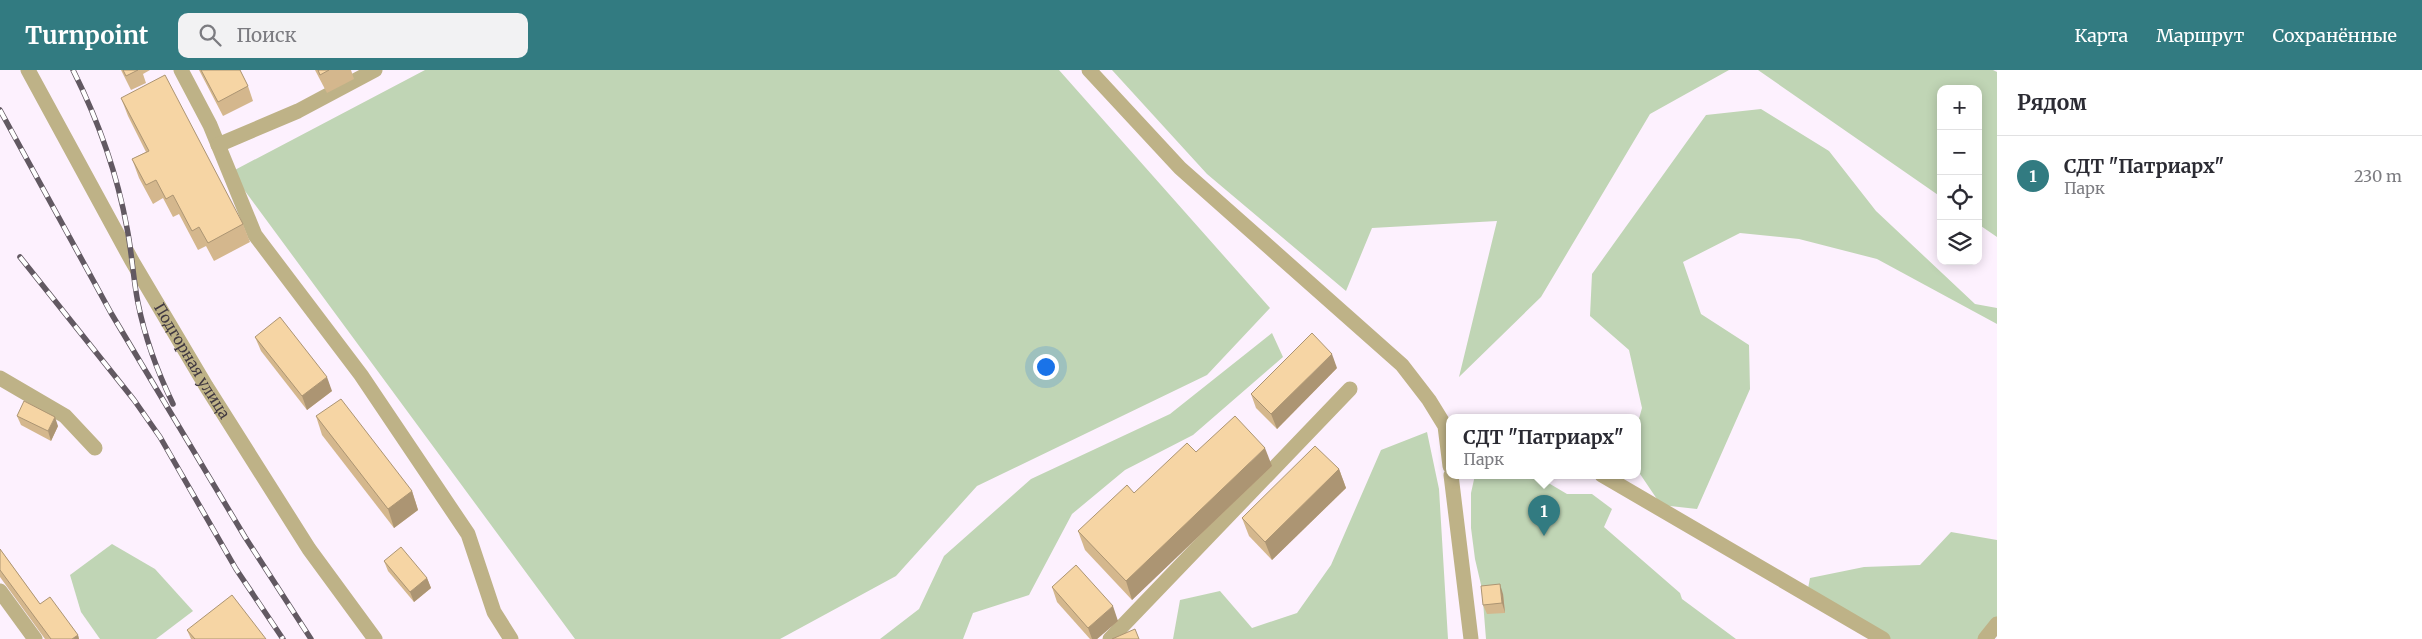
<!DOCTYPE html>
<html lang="ru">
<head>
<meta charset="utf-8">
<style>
	:root { --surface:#fff; --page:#f2f2f3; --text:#2b2b33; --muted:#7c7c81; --line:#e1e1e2; --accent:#327b81 }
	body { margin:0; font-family:Merriweather,serif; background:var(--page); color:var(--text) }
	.controls { position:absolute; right:15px; top:15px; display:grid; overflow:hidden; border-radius:10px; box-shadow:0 2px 12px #0003 }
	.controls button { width:45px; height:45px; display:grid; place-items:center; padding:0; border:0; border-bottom:1px solid var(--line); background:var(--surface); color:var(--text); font:25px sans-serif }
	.you { position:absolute; left:1045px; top:296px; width:18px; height:18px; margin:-12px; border:4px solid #fff; border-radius:50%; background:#1a73e8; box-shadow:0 0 0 8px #1a73e833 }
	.badge { display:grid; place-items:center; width:32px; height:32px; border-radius:50%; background:var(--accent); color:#fff; font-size:16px; font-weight:700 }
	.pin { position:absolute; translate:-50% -41px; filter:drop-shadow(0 1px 2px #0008) }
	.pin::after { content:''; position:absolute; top:26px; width:18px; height:15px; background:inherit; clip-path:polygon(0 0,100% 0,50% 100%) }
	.popup { position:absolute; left:1446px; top:344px; width:195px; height:65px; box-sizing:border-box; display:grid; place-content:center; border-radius:10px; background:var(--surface); filter:drop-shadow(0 1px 4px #0005); font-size:16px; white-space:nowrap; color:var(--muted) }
	.popup b { font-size:19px; color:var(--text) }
	.popup::after { content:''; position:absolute; left:50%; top:100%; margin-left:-10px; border:10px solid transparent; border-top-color:var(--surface) }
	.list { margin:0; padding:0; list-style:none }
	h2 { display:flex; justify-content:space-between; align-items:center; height:65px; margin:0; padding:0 20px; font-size:21px }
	h2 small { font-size:16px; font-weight:400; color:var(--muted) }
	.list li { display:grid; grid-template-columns:32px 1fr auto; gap:15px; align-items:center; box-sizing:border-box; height:80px; padding:0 20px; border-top:1px solid var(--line) }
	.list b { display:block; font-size:19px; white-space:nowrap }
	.list p { margin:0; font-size:16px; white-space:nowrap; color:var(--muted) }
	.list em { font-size:16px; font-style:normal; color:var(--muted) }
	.icon { flex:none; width:28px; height:28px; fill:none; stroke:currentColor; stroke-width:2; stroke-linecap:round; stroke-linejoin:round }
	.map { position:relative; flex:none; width:1997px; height:569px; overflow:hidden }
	header { display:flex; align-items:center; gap:30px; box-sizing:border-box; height:70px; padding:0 25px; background:var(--accent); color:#fff }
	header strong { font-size:24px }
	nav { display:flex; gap:28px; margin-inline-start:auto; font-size:18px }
	.search { width:350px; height:45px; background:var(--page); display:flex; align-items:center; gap:12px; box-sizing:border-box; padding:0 18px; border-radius:10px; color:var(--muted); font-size:19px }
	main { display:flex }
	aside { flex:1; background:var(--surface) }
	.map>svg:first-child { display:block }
	.green { fill:#c0d5b5 }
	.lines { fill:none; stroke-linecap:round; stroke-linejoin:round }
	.minor { stroke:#beb287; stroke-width:15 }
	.rail-casing { stroke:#625962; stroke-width:5.5 }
	.rail { stroke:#fff; stroke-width:4; stroke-dasharray:11; stroke-linecap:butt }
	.wall { fill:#d4b78d }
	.shaded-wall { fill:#ac9573 }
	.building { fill:#f6d5a4; stroke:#ac9573 }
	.labels { text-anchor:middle; stroke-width:5; stroke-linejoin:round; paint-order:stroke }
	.street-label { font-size:15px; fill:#413941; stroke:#fff }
</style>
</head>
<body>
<header>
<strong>Turnpoint</strong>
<div class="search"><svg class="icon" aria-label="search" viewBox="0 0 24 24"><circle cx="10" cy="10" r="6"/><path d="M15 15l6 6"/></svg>Поиск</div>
<nav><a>Карта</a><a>Маршрут</a><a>Сохранённые</a></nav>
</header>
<main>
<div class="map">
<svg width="1997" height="569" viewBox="0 0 1997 569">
	<rect width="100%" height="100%" fill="#fdf1fe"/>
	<g class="green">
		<polygon points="425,0 1059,0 1270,238 1207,305 977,416 896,506 780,569 575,569 231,102"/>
		<polygon points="1112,0 1729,0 1650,44 1541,227 1459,307 1497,151 1372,158 1346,221 1207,104"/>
		<polygon points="1758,0 1993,0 1997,2 1997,167 1978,154 1978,19 1941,19 1941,127"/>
		<polygon points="1761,39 1829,81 1876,141 1975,234 1997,238 1997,254 1877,189 1799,169 1740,163 1683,192 1701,244 1749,275 1750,319 1697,439 1661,435 1638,401 1638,352 1642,338 1629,280 1590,246 1592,204 1706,45"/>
		<polygon points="1272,263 1283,287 1193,365 1125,400 1072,444 1029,525 973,543 963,569 880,569 919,539 944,486 1031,409 1170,344"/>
		<polygon points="1427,362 1439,419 1448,569 1173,569 1180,530 1220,521 1252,558 1297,543 1331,495 1381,380"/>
		<polygon points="1475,405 1535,405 1567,424 1592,424 1612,439 1604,457 1680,523 1682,529 1736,569 1486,569 1482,519 1475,489 1471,458 1471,423"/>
		<polygon points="1951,462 1997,470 1997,562 1992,569 1870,569 1806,529 1810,508 1864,497 1920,495"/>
		<polygon points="112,474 155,499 193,541 156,569 100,569 81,542 70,505"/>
	</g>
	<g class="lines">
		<g class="minor">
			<path id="s1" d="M 28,0 L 132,191 L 206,316 L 309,479 L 375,569"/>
			<polyline points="181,0 210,55 255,165 361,305 468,464 494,542 511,569"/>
			<polyline points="1089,0 1180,98 1402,295 1429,330 1445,356 1450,396"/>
			<polyline points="218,75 298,41 375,0"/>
			<polyline points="0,308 65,346 95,378"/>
			<polyline points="1451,405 1471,569"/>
			<polyline points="1602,405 1883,569"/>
			<polyline points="0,521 35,569"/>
			<polyline points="1110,569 1350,319"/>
			<polyline points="1985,569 1997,554"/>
		</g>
		<g class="rail-casing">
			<g id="rail">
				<path d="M 73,0 C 98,50 117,103 127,158 C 132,183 133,208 138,233 C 145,268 157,301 173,334"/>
				<polyline points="0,40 111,243 245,467 311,569"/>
				<polyline points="20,187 134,330 160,367 236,499 283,569"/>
			</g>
		</g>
		<use href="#rail" class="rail"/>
	</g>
	<g class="wall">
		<polygon points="121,0 150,0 143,4 146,13 131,20"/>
		<polygon points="199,0 240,0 248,16 253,31 223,46"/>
		<polygon points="315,0 351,0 354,9 327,23"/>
		<polygon points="121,28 243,154 250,172 214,191 206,176 198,180 179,144 173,147 163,128 153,134 139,108 132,89 146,82 128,46"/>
		<polygon points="255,267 332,321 307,340 261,281"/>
		<polygon points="1337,298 1277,359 1256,338 1251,324"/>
		<polygon points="17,346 58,356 51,371 21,355"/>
		<polygon points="316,346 412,421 418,440 394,458 322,365"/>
		<polygon points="1196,382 1272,396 1132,530 1085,480 1078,461"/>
		<polygon points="1339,399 1346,418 1272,490 1249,466 1242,448"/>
		<polygon points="0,479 40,534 78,565 79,569 45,569 0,507"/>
		<polygon points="384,491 427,508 431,518 414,532 388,501"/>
		<polygon points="1052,517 1118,551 1097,569 1090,569 1057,532"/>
		<polygon points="1503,524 1505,543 1487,544 1483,535"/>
		<polygon points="187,560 266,569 191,569"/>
	</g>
	<g class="shaded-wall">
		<polygon points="1332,284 1337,298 1277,359 1271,344"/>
		<polygon points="327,307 332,321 307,340 302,326"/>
		<polygon points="55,347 58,356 51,371 48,361"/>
		<polygon points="1265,378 1272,396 1132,530 1126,511"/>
		<polygon points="1339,399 1346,418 1272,490 1265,472"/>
		<polygon points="412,421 418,440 394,458 388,439"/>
		<polygon points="427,508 431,518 414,532 410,522"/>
		<polygon points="1500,514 1503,524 1505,543 1502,533"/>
		<polygon points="1113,536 1118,551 1097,569 1092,569 1088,558"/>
		<polygon points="78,565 79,569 72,569"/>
	</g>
	<g class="building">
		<polygon points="123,0 138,0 126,6"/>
		<polygon points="201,0 240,0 248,16 218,32"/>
		<polygon points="318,0 329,0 320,5"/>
		<polygon points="165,5 243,154 208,173 199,157 192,161 173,125 166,129 156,110 146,115 132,89 149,81 121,28"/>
		<polygon points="280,247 327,307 302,326 255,267"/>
		<polygon points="1312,263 1332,284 1271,344 1251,324"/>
		<polygon points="341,329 412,421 388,439 316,346"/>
		<polygon points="24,331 55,347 48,361 17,346"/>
		<polygon points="1235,346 1265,378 1126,511 1078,461 1127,415 1134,423 1187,373 1196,382"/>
		<polygon points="1315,376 1339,399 1265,472 1242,448"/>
		<polygon points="401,477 427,508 410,522 384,491"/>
		<polygon points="0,479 40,534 50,527 78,565 72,569 51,569 0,500"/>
		<polygon points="1076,495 1113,536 1088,558 1052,517"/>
		<polygon points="1500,514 1502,533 1483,535 1481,516"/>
		<polygon points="232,525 266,569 195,569 187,560"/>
		<polygon points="1135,559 1139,569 1112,569"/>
	</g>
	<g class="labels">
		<g class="street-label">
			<text dy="5" stroke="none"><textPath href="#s1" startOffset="334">Подгорная улица</textPath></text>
		</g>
	</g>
</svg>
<div class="controls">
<button>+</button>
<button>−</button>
<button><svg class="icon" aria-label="locate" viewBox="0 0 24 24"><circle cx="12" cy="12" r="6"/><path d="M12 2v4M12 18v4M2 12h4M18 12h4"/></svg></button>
<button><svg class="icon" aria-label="layers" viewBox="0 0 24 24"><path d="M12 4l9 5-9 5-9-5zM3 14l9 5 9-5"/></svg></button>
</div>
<div class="you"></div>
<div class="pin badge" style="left:1544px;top:466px">1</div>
<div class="popup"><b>СДТ &quot;Патриарх&quot;</b>Парк</div>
</div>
<aside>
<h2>Рядом<small></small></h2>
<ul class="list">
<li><span class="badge">1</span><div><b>СДТ &quot;Патриарх&quot;</b><p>Парк</p></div><em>230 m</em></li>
</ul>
</aside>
</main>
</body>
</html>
